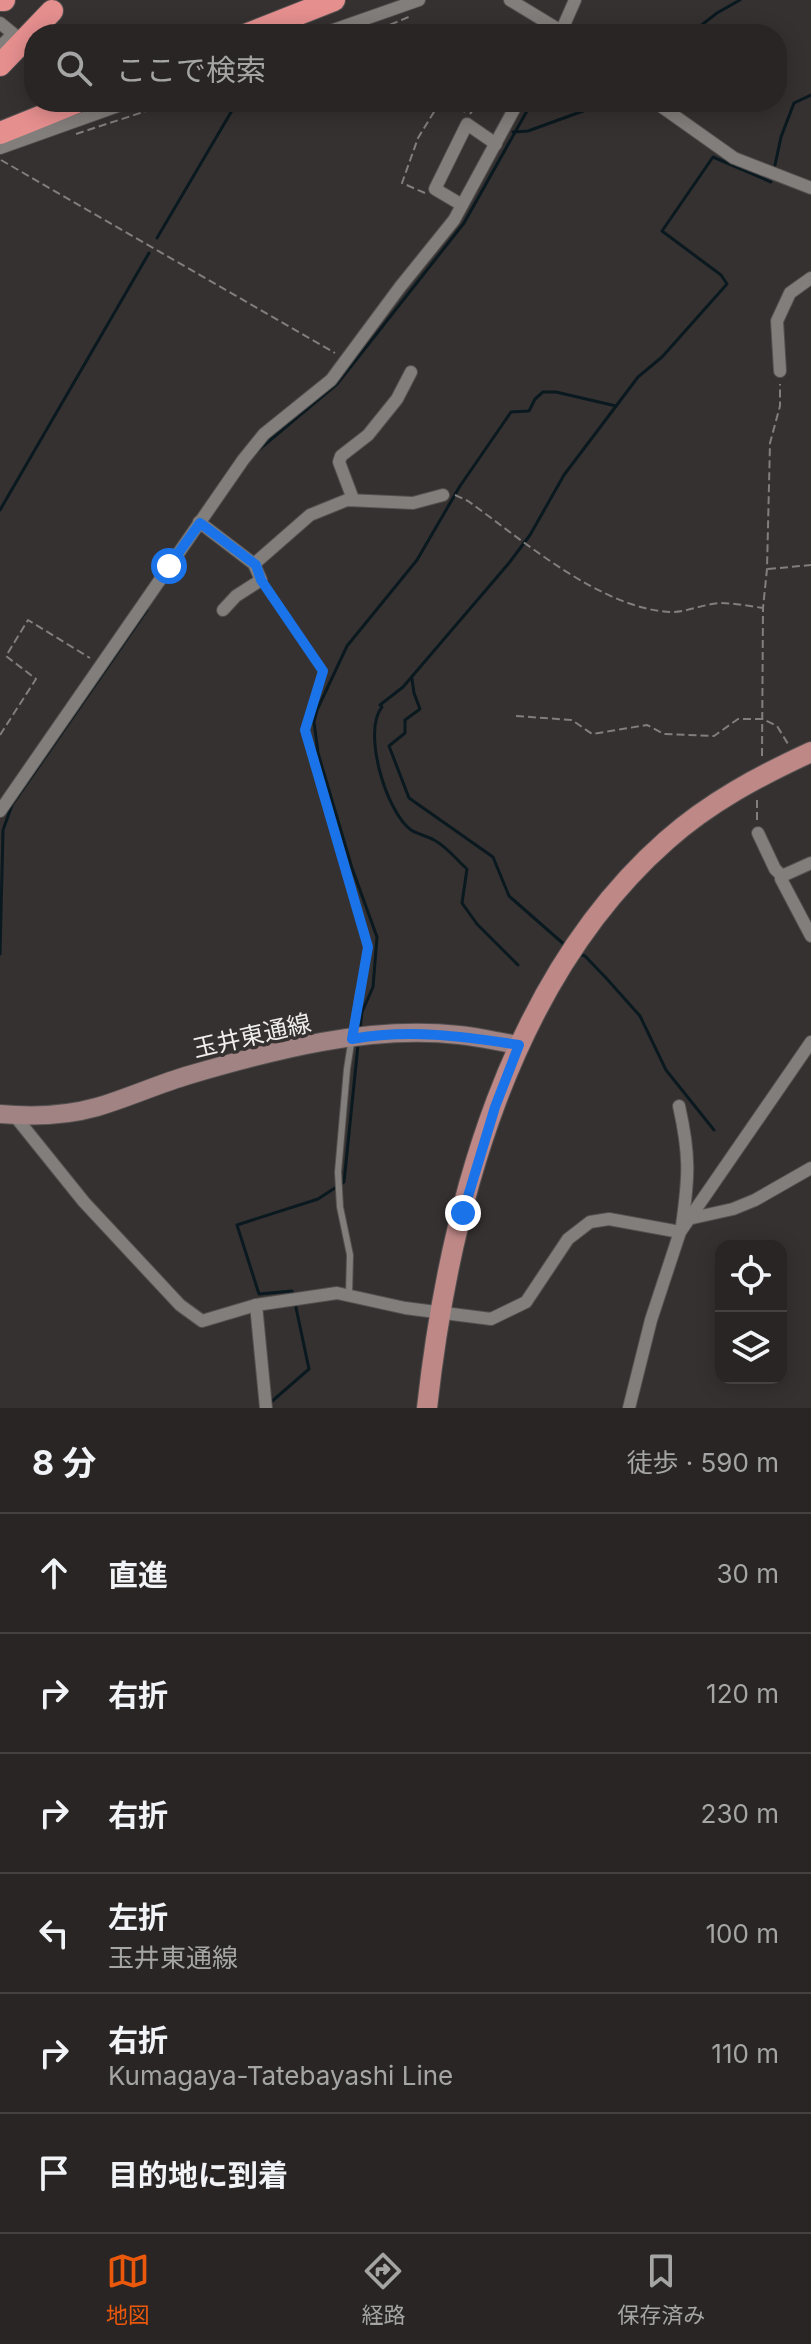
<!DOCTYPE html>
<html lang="ja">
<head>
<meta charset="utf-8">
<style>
	:root { --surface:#282524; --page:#302d2c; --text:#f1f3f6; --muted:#a5a5a6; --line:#444241; --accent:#ea580c }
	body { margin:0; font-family:Inter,"Noto Sans JP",sans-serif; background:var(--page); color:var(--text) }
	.controls { position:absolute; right:24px; bottom:24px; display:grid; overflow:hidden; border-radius:16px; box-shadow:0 4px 20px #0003 }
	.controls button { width:72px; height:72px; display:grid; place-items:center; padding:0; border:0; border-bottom:2px solid var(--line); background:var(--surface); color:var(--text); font:40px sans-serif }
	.stop { position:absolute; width:24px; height:24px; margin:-18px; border:6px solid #1a73e8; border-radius:50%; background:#fff }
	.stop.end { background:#1a73e8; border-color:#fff; box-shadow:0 2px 8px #0008 }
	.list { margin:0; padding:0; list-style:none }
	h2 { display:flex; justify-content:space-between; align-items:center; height:104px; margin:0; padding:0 32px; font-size:34px }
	h2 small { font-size:26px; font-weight:400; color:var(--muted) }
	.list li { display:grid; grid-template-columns:52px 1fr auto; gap:24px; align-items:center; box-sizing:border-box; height:120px; padding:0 32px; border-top:2px solid var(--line) }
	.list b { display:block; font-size:30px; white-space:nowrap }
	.list p { margin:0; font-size:26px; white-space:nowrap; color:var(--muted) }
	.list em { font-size:26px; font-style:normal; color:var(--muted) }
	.icon { flex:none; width:44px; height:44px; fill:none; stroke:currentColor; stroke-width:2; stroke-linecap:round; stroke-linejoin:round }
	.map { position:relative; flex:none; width:811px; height:1408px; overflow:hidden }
	.search { position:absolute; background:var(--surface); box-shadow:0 4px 20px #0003; left:24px; right:24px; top:24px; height:88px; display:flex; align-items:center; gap:20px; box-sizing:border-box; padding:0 28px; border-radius:32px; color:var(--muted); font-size:30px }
	.sheet { height:824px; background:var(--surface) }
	nav { display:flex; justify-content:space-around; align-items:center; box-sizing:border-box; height:112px; border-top:2px solid var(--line); background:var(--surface); font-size:22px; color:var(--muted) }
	nav a { display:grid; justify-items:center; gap:4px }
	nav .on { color:var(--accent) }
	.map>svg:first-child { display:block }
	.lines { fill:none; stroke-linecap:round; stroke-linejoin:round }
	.stream { stroke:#0a191f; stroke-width:3 }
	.lane-casing { stroke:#53504f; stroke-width:8 }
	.street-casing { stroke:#53504f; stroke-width:14 }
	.secondary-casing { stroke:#53504f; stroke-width:20 }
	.primary-casing { stroke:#53504f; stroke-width:22 }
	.highway-casing { stroke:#53504f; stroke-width:24 }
	.path { stroke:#817e7d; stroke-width:2; stroke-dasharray:8 4; stroke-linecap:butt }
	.lane { stroke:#827e7c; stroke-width:6 }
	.street { stroke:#827e7c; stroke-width:12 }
	.secondary { stroke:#a08382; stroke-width:18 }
	.primary { stroke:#be8887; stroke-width:20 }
	.highway { stroke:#e68f8f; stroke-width:22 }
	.route { stroke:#1a73e8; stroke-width:10 }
	.labels { text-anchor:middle; stroke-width:7; stroke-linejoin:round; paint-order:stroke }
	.street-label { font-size:24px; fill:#f0eeed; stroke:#353130 }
</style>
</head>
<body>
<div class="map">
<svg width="811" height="1408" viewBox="0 0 811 1408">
	<rect width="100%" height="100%" fill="#353130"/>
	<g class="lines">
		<g class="stream">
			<polyline points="690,34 717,13 740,0"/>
			<polyline points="513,132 528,131 608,102"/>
			<polyline points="775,165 781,137 794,103 811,95"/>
			<polyline points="157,238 237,102"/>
			<polyline points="256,452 337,384 464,223 532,102"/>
			<polyline points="0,510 149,253"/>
			<polyline points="412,679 414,693 420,709 405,720 405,733 389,746 409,798 493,857 509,896 566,946"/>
			<polyline points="0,954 3,830 12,805 147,610"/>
			<polyline points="579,954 585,956 607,979 640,1016 666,1070 714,1130"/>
			<path d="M 518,965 L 477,924 L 462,903 L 467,869 C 457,860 446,846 434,840 C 427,836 417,834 411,830 C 386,812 362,731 382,707 L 380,705 L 403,687 L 509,563 L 530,535 L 564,475 L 638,377 L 662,357 L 727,284 L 721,275 L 662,231 L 713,157 L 771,182"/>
			<polyline points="360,1029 362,1012 373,987 377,937 352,868 318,753 314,722 317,710 347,646 417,560 460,486 511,412 529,411 535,399 543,392 556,392 616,406"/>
			<polyline points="293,1295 292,1291 259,1294 237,1225 318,1199 344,1182 358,1045"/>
			<polyline points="270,1403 309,1369 295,1303"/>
		</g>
		<g class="lane-casing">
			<polyline id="lane" points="349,1294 350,1255 340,1207 338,1172 347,1069 359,992"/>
		</g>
		<g class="street-casing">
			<g id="street">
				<polyline points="510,0 566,34"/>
				<polyline points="0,23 22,41"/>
				<polyline points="322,34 419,0"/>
				<polyline points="560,34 575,0"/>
				<polyline points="0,47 13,34"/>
				<polyline points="655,102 734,158 811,188"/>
				<polyline points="0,148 129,102"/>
				<polyline points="462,205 435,189 467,124 496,144"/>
				<polyline points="780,371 777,321 790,293 811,278"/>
				<polyline points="353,499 339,462 341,456 368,435 397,399 411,372"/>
				<polyline points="199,522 254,564 261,580 236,596 223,610"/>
				<polyline points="254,564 310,515 347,500 413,503 443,495"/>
				<polyline points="0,811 243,460 264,434 331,380 400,287 454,220 518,102"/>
				<polyline points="758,833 775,869 782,876"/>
				<polyline points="811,863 782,876 781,879 811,936"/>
				<path d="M 679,1106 C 690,1155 689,1176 682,1225"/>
				<polyline points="14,1115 84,1202 180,1305 202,1321 256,1305 337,1293 405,1308 491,1319 526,1302 568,1239 590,1222 609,1219 680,1232"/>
				<polyline points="688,1219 733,1209 755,1200 811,1168"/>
				<polyline points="256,1305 266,1408"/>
				<polyline points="629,1408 651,1320 680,1232 811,1042"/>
			</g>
		</g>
		<g class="secondary-casing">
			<path id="secondary" d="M 0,1114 C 32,1117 65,1116 97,1107 C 128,1098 158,1084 189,1075 C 274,1050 369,1025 459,1035 C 479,1037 499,1042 519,1045"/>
		</g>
		<g class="primary-casing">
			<path id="primary" d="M 427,1408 C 449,1208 510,978 667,840 C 710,802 759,776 811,752"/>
		</g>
		<g class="highway-casing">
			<g id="highway">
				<polyline points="0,0 4,0"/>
				<polyline points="248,34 334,0"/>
				<polyline points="0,65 52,11"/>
				<polyline points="0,133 77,102"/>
			</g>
		</g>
		<g class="path">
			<polyline points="368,34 411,16"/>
			<polyline points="450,102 465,112"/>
			<polyline points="470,114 479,102"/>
			<polyline points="76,134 174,102"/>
			<polyline points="1,160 335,353"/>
			<polyline points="425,193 402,183 418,138 440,102"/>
			<path d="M 455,495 L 468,501 C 524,541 601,609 671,612 C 687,612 704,604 720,603 C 734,603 749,606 763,608"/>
			<polyline points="768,569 811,565"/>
			<polyline points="268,590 323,671 305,730 368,947 361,983"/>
			<polyline points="516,716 572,720 592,734 647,725 664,734 714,736 738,719 763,719 777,726 788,744"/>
			<polyline points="0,735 36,679 6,656 28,620 90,658"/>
			<polyline points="762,756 763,608 767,569 770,443 780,406 780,384"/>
			<polyline points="757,820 757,798"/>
		</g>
		<use href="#lane" class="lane"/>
		<use href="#street" class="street"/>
		<use href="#secondary" class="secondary"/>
		<use href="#primary" class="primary"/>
		<use href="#highway" class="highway"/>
	</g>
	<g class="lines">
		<path class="route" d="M 169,566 L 200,523 L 256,565 L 261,580 L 323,671 L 305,730 L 368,947 L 352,1039 C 408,1029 463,1036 519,1045 L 495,1107 L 463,1213"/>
	</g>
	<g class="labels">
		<g class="street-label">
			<text transform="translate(252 1036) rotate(-13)" y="8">玉井東通線</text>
		</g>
	</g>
</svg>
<div class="controls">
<button><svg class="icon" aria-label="locate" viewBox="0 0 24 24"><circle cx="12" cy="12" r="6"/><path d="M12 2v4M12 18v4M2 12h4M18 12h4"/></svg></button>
<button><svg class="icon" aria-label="layers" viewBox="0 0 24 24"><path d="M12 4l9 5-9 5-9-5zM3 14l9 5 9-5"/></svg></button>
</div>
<div class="stop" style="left:169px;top:566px"></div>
<div class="stop end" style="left:463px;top:1213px"></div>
<div class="search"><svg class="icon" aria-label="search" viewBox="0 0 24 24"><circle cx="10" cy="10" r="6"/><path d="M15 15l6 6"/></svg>ここで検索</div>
</div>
<section class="sheet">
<h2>8 分<small>徒歩 · 590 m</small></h2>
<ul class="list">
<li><svg class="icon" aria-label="ahead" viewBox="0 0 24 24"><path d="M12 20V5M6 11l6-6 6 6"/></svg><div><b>直進</b></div><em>30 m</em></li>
<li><svg class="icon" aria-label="right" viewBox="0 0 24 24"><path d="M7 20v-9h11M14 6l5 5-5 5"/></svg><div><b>右折</b></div><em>120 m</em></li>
<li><svg class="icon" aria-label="right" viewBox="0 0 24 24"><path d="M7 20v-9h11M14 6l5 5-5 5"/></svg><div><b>右折</b></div><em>230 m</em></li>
<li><svg class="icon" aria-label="left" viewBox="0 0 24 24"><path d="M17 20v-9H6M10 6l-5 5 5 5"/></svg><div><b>左折</b><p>玉井東通線</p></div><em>100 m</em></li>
<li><svg class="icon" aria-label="right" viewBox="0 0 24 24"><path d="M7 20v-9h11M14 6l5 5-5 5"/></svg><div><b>右折</b><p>Kumagaya-Tatebayashi Line</p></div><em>110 m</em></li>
<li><svg class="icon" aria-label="arrive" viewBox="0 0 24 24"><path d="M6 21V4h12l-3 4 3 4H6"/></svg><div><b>目的地に到着</b></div></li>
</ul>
</section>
<nav>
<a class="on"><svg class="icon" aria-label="map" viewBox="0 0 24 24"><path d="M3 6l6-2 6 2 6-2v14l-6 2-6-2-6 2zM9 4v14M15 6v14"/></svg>地図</a>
<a><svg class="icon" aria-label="directions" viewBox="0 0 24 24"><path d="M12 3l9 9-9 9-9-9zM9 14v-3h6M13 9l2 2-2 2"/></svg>経路</a>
<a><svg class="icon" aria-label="saved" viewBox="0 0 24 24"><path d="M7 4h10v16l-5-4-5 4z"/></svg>保存済み</a>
</nav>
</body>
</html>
